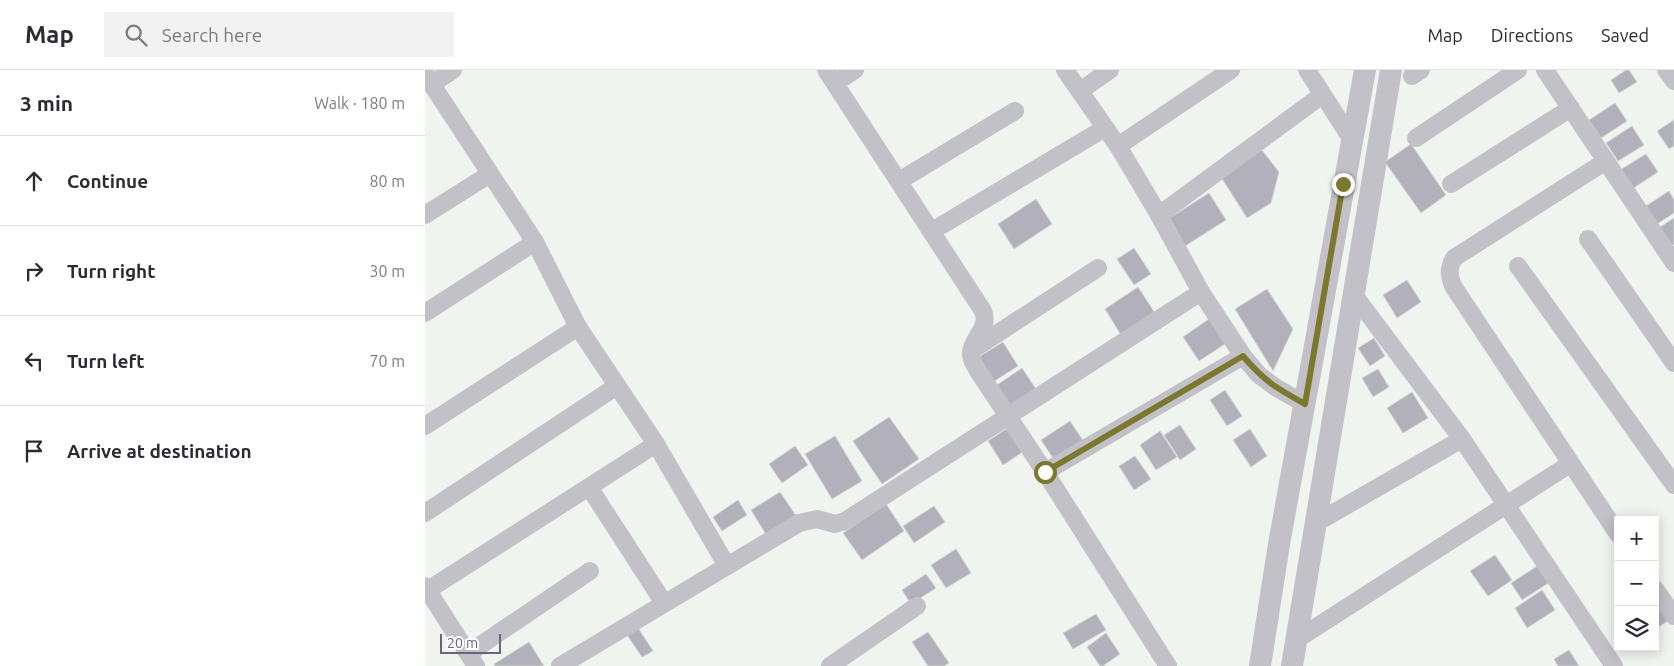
<!DOCTYPE html>
<html lang="en">
<head>
<meta charset="utf-8">
<style>
	:root { --surface:#fff; --page:#f2f2f3; --text:#2b2b33; --muted:#7c7c81; --line:#e1e1e2 }
	body { margin:0; font-family:Ubuntu,sans-serif; background:var(--page); color:var(--text) }
	.controls { position:absolute; right:15px; bottom:15px; display:grid; overflow:hidden; border-radius:0px; box-shadow:0 2px 12px #0003 }
	.controls button { width:45px; height:45px; display:grid; place-items:center; padding:0; border:0; border-bottom:1px solid var(--line); background:var(--surface); color:var(--text); font:25px sans-serif }
	.scale { position:absolute; left:15px; bottom:12px; width:61px; box-sizing:border-box; padding-left:5px; border:2px solid #696380; border-top:0; font-size:14px; line-height:18px; white-space:nowrap; color:#696380; -webkit-text-stroke:4px #fff; paint-order:stroke }
	.stop { position:absolute; width:15px; height:15px; margin:-11px; border:4px solid #7b792d; border-radius:50%; background:#fff }
	.stop.end { background:#7b792d; border-color:#fff; box-shadow:0 1px 5px #0008 }
	.list { margin:0; padding:0; list-style:none }
	h2 { display:flex; justify-content:space-between; align-items:center; height:65px; margin:0; padding:0 20px; font-size:21px }
	h2 small { font-size:16px; font-weight:400; color:var(--muted) }
	.list li { display:grid; grid-template-columns:32px 1fr auto; gap:15px; align-items:center; box-sizing:border-box; height:90px; padding:0 20px; border-top:1px solid var(--line) }
	.list b { display:block; font-size:19px; white-space:nowrap }
	.list em { font-size:16px; font-style:normal; color:var(--muted) }
	.icon { flex:none; width:28px; height:28px; fill:none; stroke:currentColor; stroke-width:2; stroke-linecap:round; stroke-linejoin:round }
	.map { position:relative; flex:none; width:1249px; height:596px; overflow:hidden }
	header { display:flex; align-items:center; gap:30px; box-sizing:border-box; height:70px; padding:0 25px; background:var(--surface); border-bottom:1px solid var(--line) }
	header strong { font-size:24px }
	nav { display:flex; gap:28px; margin-inline-start:auto; font-size:18px }
	.search { width:350px; height:45px; background:var(--page); display:flex; align-items:center; gap:12px; box-sizing:border-box; padding:0 18px; border-radius:0px; color:var(--muted); font-size:19px }
	main { display:flex }
	aside { flex:1; background:var(--surface) }
	.map>svg:first-child { display:block }
	.building { fill:#b2b1bb; stroke:#d3d5d2 }
	.lines { fill:none; stroke-linecap:round; stroke-linejoin:round }
	.minor { stroke:#c3c1c8; stroke-width:18 }
	.tertiary { stroke:#c3c1c8; stroke-width:22 }
	.route { stroke:#7b792d; stroke-width:6 }
</style>
</head>
<body>
<header>
<strong>Map</strong>
<div class="search"><svg class="icon" aria-label="search" viewBox="0 0 24 24"><circle cx="10" cy="10" r="6"/><path d="M15 15l6 6"/></svg>Search here</div>
<nav><a>Map</a><a>Directions</a><a>Saved</a></nav>
</header>
<main>
<aside>
<h2>3 min<small>Walk · 180 m</small></h2>
<ul class="list">
<li><svg class="icon" aria-label="ahead" viewBox="0 0 24 24"><path d="M12 20V5M6 11l6-6 6 6"/></svg><div><b>Continue</b></div><em>80 m</em></li>
<li><svg class="icon" aria-label="right" viewBox="0 0 24 24"><path d="M7 20v-9h11M14 6l5 5-5 5"/></svg><div><b>Turn right</b></div><em>30 m</em></li>
<li><svg class="icon" aria-label="left" viewBox="0 0 24 24"><path d="M17 20v-9H6M10 6l-5 5 5 5"/></svg><div><b>Turn left</b></div><em>70 m</em></li>
<li><svg class="icon" aria-label="arrive" viewBox="0 0 24 24"><path d="M6 21V4h12l-3 4 3 4H6"/></svg><div><b>Arrive at destination</b></div></li>
</ul>
</aside>
<div class="map">
<svg width="1249" height="596" viewBox="0 0 1249 596">
	<rect width="100%" height="100%" fill="#f0f4ef"/>
	<g class="building">
		<polygon points="1201,0 1204,0 1212,12 1194,23 1186,10"/>
		<polygon points="1190,33 1202,51 1176,68 1164,50"/>
		<polygon points="1249,50 1249,76 1244,79 1232,61"/>
		<polygon points="1207,56 1219,75 1193,91 1181,73"/>
		<polygon points="986,74 1021,125 996,143 960,92"/>
		<polygon points="836,79 854,102 846,133 822,148 796,107"/>
		<polygon points="1221,84 1233,102 1207,119 1195,100"/>
		<polygon points="1244,121 1249,130 1249,143 1229,156 1218,138"/>
		<polygon points="784,123 801,150 760,176 743,149"/>
		<polygon points="611,129 627,154 589,179 573,154"/>
		<polygon points="1249,148 1249,174 1243,178 1232,159"/>
		<polygon points="709,178 726,204 709,215 692,189"/>
		<polygon points="982,210 996,232 972,248 958,225"/>
		<polygon points="713,217 730,243 696,265 680,239"/>
		<polygon points="842,219 868,259 848,301 810,239"/>
		<polygon points="784,249 800,274 774,291 758,267"/>
		<polygon points="949,268 960,286 945,296 933,278"/>
		<polygon points="578,272 593,296 568,312 552,288"/>
		<polygon points="597,298 613,322 587,339 572,315"/>
		<polygon points="953,299 964,317 948,327 937,308"/>
		<polygon points="800,320 817,346 802,356 785,330"/>
		<polygon points="987,322 1003,348 978,363 962,338"/>
		<polygon points="464,347 494,389 457,414 428,371"/>
		<polygon points="645,351 659,372 630,391 616,370"/>
		<polygon points="755,355 771,379 755,390 739,365"/>
		<polygon points="584,357 599,381 578,395 563,371"/>
		<polygon points="825,359 842,386 826,397 808,370"/>
		<polygon points="735,361 752,387 731,400 715,375"/>
		<polygon points="410,366 437,411 407,429 380,384"/>
		<polygon points="370,376 383,395 357,413 344,394"/>
		<polygon points="710,386 726,409 709,420 694,396"/>
		<polygon points="355,422 372,447 342,466 326,440"/>
		<polygon points="313,430 322,445 297,461 288,447"/>
		<polygon points="461,434 479,461 437,490 418,463"/>
		<polygon points="509,436 520,452 489,473 478,456"/>
		<polygon points="531,479 546,503 521,518 506,495"/>
		<polygon points="1070,485 1087,510 1063,526 1045,501"/>
		<polygon points="1114,495 1125,512 1097,530 1086,513"/>
		<polygon points="501,504 511,518 486,534 477,520"/>
		<polygon points="1117,520 1130,540 1102,558 1090,538"/>
		<polygon points="1230,530 1246,549 1230,559"/>
		<polygon points="671,544 681,560 648,579 638,563"/>
		<polygon points="213,558 228,581 217,587 202,565"/>
		<polygon points="503,562 524,593 519,596 503,596 487,572"/>
		<polygon points="681,563 695,584 678,596 675,596 662,577"/>
		<polygon points="104,572 119,596 70,596 69,594"/>
		<polygon points="1144,580 1154,596 1133,596 1129,589"/>
	</g>
	<g class="lines">
		<g class="minor">
			<path d="M 401,0 L 558,241 C 565,258 548,266 546,282 C 545,289 550,295 553,301 L 620,402 L 743,596"/>
			<polyline points="640,0 693,76 734,145 776,222 818,286 834,305 841,310 850,317 880,334"/>
			<polyline points="882,0 927,70"/>
			<polyline points="1120,0 1249,193"/>
			<polyline points="1241,0 1249,11"/>
			<polyline points="0,4 110,172 153,257 231,374 302,496"/>
			<polyline points="987,6 996,0"/>
			<polyline points="410,13 430,0"/>
			<polyline points="7,14 28,0"/>
			<polyline points="655,21 685,0"/>
			<polyline points="991,68 1093,0"/>
			<polyline points="693,76 806,0"/>
			<path d="M 1181,91 L 1029,188 C 1023,199 1024,205 1028,216 L 1193,464"/>
			<polyline points="474,111 590,41"/>
			<polyline points="1026,114 1146,38"/>
			<polyline points="0,145 65,104"/>
			<polyline points="734,145 897,25"/>
			<polyline points="507,161 680,58"/>
			<polyline points="1163,169 1249,293"/>
			<polyline points="1093,196 1249,415"/>
			<polyline points="929,225 1037,369 1189,596"/>
			<polyline points="0,243 110,172"/>
			<polyline points="547,280 673,198"/>
			<polyline points="0,356 153,257"/>
			<polyline points="620,402 818,286"/>
			<polyline points="164,417 239,533"/>
			<polyline points="0,443 192,316"/>
			<polyline points="891,453 1037,369"/>
			<polyline points="0,516 51,596"/>
			<polyline points="1230,519 1249,546"/>
			<polyline points="3,520 231,374"/>
			<polyline points="871,570 1145,394"/>
			<polyline points="44,583 165,501"/>
			<polyline points="135,596 374,453 392,449 410,454 420,451 776,222"/>
			<polyline points="405,596 492,536"/>
		</g>
		<g class="tertiary">
			<polyline points="835,596 854,474 940,0"/>
			<polyline points="867,596 966,0"/>
		</g>
	</g>
	<g class="lines">
		<path class="route" d="M 620,402 L 818,286 C 839,311 851,318 880,334 L 918,114"/>
	</g>
</svg>
<div class="controls">
<button>+</button>
<button>−</button>
<button><svg class="icon" aria-label="layers" viewBox="0 0 24 24"><path d="M12 4l9 5-9 5-9-5zM3 14l9 5 9-5"/></svg></button>
</div>
<div class="scale">20 m</div>
<div class="stop" style="left:620px;top:402px"></div>
<div class="stop end" style="left:918px;top:114px"></div>
</div>
</main>
</body>
</html>
